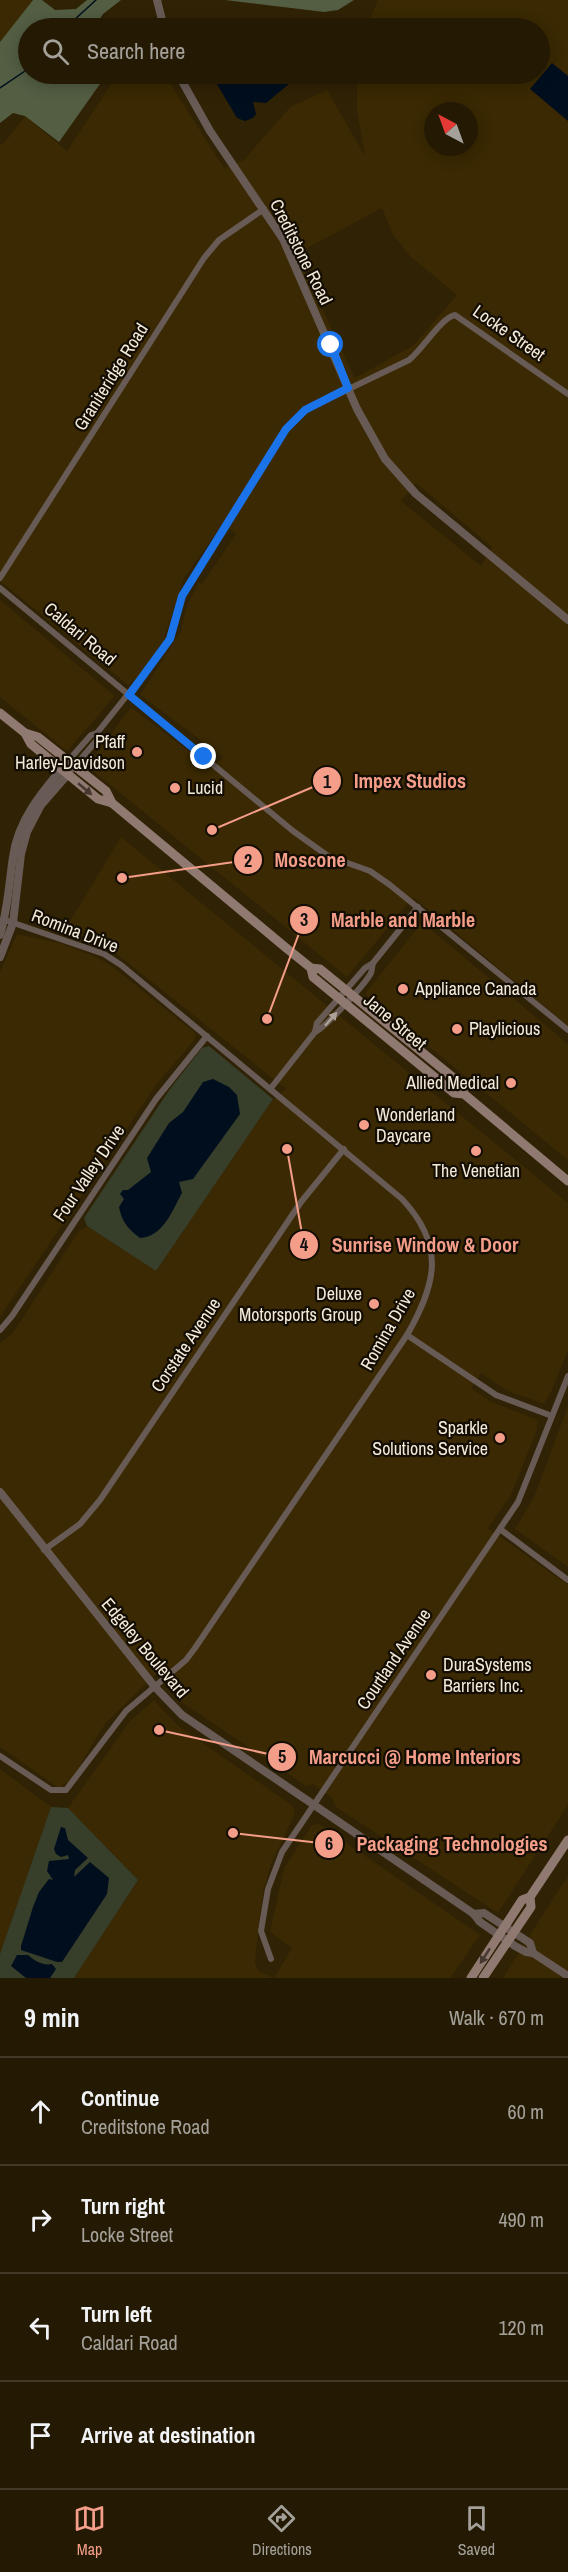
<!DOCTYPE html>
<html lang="en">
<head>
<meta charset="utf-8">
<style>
	:root { --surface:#241a04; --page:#2c230e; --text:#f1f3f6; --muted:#a3a19a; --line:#413826; --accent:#f49e89 }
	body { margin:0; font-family:"Archivo Narrow",sans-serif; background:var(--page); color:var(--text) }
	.compass { position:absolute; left:424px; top:102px; width:54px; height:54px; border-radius:50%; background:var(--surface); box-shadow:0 3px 15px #0003; rotate:319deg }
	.stop { position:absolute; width:18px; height:18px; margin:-14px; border:4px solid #1a73e8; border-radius:50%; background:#fff }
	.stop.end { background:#1a73e8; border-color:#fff; box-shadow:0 2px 6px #0008 }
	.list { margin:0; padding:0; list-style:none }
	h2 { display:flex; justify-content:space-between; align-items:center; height:78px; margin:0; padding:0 24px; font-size:26px }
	h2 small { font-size:20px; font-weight:400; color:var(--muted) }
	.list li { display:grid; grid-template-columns:39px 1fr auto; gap:18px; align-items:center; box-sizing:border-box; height:108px; padding:0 24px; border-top:2px solid var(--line) }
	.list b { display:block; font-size:22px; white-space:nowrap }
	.list p { margin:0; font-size:20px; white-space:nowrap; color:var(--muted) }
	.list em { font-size:20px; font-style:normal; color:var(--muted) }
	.icon { flex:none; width:33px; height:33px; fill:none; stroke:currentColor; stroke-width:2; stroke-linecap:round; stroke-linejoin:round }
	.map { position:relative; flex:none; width:568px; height:1978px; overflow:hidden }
	.search { position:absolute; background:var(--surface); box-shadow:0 3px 15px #0003; left:18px; right:18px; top:18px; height:66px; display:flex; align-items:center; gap:15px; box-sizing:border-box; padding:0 21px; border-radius:33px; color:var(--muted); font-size:22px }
	.sheet { height:510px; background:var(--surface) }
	nav { display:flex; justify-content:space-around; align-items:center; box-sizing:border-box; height:84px; border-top:2px solid var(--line); background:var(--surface); font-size:16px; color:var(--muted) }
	nav a { display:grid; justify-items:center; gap:3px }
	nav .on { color:var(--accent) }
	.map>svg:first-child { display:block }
	.built { fill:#3a2902; fill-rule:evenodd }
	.green { fill:#373f2a }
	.forest { fill:#535e43 }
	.water { fill:#000e1e }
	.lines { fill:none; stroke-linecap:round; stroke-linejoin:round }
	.stream { stroke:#000e1e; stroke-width:1.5 }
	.minor { stroke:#685b56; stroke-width:6 }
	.tertiary { stroke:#685b56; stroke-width:8 }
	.secondary { stroke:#8f7971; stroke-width:9 }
	.oneway { fill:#45382f }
	.oneway2 { fill:#aea298 }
	.route { stroke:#1a73e8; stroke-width:8 }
	.poi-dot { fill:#f49e89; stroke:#130d03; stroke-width:2 }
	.labels { text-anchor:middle; stroke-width:4.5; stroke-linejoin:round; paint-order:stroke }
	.street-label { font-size:18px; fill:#f3ead9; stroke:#130d03 }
	.poi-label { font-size:18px; fill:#f3ead9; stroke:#130d03; text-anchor:start }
	.leader { fill:none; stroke:#f49e89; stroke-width:2 }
	.callout-dot { fill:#f49e89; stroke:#130d03; stroke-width:2 }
	.mark-label { font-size:18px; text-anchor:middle; font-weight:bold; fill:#111 }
	.callout-label { font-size:20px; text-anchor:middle; font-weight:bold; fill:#f49e89; stroke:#130d03; stroke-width:4.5; stroke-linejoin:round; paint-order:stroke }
</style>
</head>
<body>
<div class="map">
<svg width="568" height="1978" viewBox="0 0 568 1978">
	<rect width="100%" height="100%" fill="#302205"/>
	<g class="built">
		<polygon points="0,0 33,0 0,42"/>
		<path d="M 378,0 L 568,0 L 568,1026 L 413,897 L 347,977 L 87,766 L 131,707 L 211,768 L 223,757 L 140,695 L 181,631 L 187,605 L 199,582 L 202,584 L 236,534 L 223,523 L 184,578 L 163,642 L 137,678 L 128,685 L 0,581 L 0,144 L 4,143 L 25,116 L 67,151 L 118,74 L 164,74 L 224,168 L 244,160 L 290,107 L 327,90 L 365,156 L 357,111 L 357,74 L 540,74 L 540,28 L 366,28 ZM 433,111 L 469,111 L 469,147 L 433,147 ZM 382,208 L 393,235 L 411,257 L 457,295 L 414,345 L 355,378 L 296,254 ZM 416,483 L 492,547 L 481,566 L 401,501 Z"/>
		<polygon points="0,600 115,696 67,751 0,697"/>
		<polygon points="121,837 568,1203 568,1350 552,1390 544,1404 508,1391 481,1373 471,1388 490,1401 538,1420 537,1430 511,1495 488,1528 568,1585 568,1805 498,1913 336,1807 332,1798 313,1784 306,1786 183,1703 158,1672 105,1724 71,1780 59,1788 0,1747 0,1343 13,1333 78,1232 87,1226 156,1271 273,1099 286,1089 103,943 64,931"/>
		<polygon points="422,922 568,1044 568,1160 379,1006 380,1004 365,994"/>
		<polygon points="17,934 59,943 96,957 113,967 195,1033 195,1039 156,1085 0,1317 0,972"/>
		<polygon points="568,1406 568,1567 515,1529 534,1497"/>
		<polygon points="154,1700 177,1725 293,1806 295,1814 271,1864 263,1892 257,1941 255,1962 258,1971 274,1978 74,1978 138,1880 68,1808 130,1721"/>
		<polygon points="0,1769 51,1807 0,1954"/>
		<polygon points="319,1824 480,1935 450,1978 274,1978 292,1948 270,1932 284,1868 312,1825"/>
		<polygon points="568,1876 568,1978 503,1978 538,1922"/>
	</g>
	<g class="green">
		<polygon points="209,1046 273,1099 156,1271 87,1226 84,1218 170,1089 202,1048"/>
		<polygon points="51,1807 68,1808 138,1880 74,1978 0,1978 0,1954"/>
	</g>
	<g class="forest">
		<polygon points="33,0 42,0 55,10 76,9 87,0 121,0 103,14 94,28 28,28 28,74 107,74 59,142 25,116 13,113 0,123 0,42"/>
		<polygon points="225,0 354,0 338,10 324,12"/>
	</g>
	<g class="water">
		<polygon points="207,19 221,21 227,28 198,28 194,23"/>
		<polygon points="552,63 568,76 568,121 530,89"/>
		<polygon points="211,74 301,74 266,103 253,102 256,114 253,118 245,121 237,118"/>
		<path d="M 213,1079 L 229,1087 L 237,1095 L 240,1114 L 193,1179 L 179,1182 L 182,1193 C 172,1211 163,1237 140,1238 C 128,1229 122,1222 119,1207 L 124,1199 L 120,1194 L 123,1190 L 128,1190 L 151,1172 L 147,1158 L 169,1123 L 183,1112 L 203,1082 Z"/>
		<polygon points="61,1827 65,1828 68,1840 88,1858 75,1870 74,1877 90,1862 109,1878 107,1894 62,1962 57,1962 21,1950 21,1946 33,1907 39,1892 49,1879 53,1880 47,1871 49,1861 69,1859 68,1855 61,1857 56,1854 54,1849"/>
		<path d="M 17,1955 L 28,1955 C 34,1961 44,1966 52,1964 L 56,1969 L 50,1978 L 26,1978 L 11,1966 Z"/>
	</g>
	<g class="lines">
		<g class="stream">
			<polyline points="76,28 73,21 96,0"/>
			<polyline points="0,88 28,69"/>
		</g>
		<g class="minor">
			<polyline points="0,578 204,258 219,240 264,209"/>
			<polyline points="0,588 293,831 328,856 370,871 390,885 568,1030"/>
			<path d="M 68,761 L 91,735 L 97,733 L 160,654 L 169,639 L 182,596 L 286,429 L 305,410 L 409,360 C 422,350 442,317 455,315 L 568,394"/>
			<polyline points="68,774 97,740 97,733"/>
			<path d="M 315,1032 C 326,1027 365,984 371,973 C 372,970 372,966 373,963"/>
			<polyline points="271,1088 315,1032 317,1023 365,968 373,963 418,907"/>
			<polyline points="0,1330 12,1316 156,1099 207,1036"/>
			<polyline points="407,1335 496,1395 552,1416"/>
			<polyline points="500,1529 568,1580"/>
			<polyline points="44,1550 80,1524 100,1500 301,1202 344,1149"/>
			<path d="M 0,1756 L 51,1790 L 66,1790 L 126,1711 L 186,1660 L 195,1648 L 407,1335 C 436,1284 446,1246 402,1199 L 121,965 L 104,954 L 5,920"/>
			<polyline points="271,1959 261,1931 268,1889 282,1852 518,1502 568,1376"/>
		</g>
		<g class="tertiary">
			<polyline points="157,0 164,28"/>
			<polyline points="178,74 210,131 283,239 357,409 385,459 416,494 568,620"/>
			<path d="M 0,935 C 8,909 9,883 13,857 C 18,820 42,792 65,765"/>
			<polyline points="0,957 13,923 21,854 27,832 41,805 68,774"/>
			<polyline points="0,1492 155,1687 182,1715 474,1914 480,1922 515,1946 526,1952 533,1953 568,1976"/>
			<polyline points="474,1914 484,1913 504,1926 530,1943 533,1953"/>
		</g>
		<g class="secondary">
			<polyline points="0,713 25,733 31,744 98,799 112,803"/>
			<polyline points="25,733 38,737 106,791 112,803 285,947 311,968 320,969 461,1084 464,1094 568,1181"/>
			<polyline points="311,968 313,977 454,1093 464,1094"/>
			<polyline points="471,1978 522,1900 530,1897 568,1840"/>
			<polyline points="483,1978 531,1907 530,1897"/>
		</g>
	</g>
	<defs><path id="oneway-solid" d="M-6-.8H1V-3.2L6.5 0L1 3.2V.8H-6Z" transform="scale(1.5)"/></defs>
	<g class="oneway">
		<use href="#oneway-solid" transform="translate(85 789) rotate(40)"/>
		<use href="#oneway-solid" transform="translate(485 1956) rotate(123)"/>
	</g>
	<use class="oneway2" href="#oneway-solid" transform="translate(331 1019) rotate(-49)"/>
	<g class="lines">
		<polyline class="route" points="204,757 129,695 170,639 182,596 286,429 305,410 348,388 331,345"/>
	</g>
	<g class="poi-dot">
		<circle cx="137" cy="752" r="6"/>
		<circle cx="175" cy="788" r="6"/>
		<circle cx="403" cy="989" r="6"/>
		<circle cx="457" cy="1029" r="6"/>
		<circle cx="511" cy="1083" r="6"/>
		<circle cx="364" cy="1125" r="6"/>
		<circle cx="476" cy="1151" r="6"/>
		<circle cx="374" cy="1304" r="6"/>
		<circle cx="500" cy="1438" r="6"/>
		<circle cx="431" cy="1675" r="6"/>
	</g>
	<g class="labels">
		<g class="street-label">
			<text transform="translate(301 252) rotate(63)" y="6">Creditstone Road</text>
			<text transform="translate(509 333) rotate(35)" y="6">Locke Street</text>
			<text transform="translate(111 377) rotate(-58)" y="6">Graniteridge Road</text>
			<text transform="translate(80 634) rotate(40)" y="6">Caldari Road</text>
			<text transform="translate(75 931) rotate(21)" y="6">Romina Drive</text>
			<text transform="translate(395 1022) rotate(40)" y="6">Jane Street</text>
			<text transform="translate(89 1173) rotate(-56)" y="6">Four Valley Drive</text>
			<text transform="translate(388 1329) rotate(-60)" y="6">Romina Drive</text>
			<text transform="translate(186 1345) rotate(-56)" y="6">Corstate Avenue</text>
			<text transform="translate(145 1648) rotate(50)" y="6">Edgeley Boulevard</text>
			<text transform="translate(394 1659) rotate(-56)" y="6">Courtland Avenue</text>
		</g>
		<g class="poi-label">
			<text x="125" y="748" text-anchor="end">Pfaff<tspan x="125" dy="21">Harley-Davidson</tspan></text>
			<text x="187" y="794">Lucid</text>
			<text x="415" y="995">Appliance Canada</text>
			<text x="469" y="1035">Playlicious</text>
			<text x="499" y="1089" text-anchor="end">Allied Medical</text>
			<text x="376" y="1121">Wonderland<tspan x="376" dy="21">Daycare</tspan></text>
			<text x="476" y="1177" text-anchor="middle">The Venetian</text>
			<text x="362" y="1300" text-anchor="end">Deluxe<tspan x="362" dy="21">Motorsports Group</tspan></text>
			<text x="488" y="1434" text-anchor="end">Sparkle<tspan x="488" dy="21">Solutions Service</tspan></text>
			<text x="443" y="1671">DuraSystems<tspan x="443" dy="21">Barriers Inc.</tspan></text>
		</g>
	</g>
	<path class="leader" d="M212 830L327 781M122 878L248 860M267 1019L304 920M287 1149L304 1245M159 1730L282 1757M233 1833L329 1844"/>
	<g class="callout-dot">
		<circle cx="212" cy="830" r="6"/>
		<circle cx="122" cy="878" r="6"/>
		<circle cx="267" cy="1019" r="6"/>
		<circle cx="287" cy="1149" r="6"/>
		<circle cx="159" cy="1730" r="6"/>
		<circle cx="233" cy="1833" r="6"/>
		<circle cx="327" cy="781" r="15"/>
		<circle cx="248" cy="860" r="15"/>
		<circle cx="304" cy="920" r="15"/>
		<circle cx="304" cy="1245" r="15"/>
		<circle cx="282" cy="1757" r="15"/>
		<circle cx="329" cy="1844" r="15"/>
	</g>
	<g class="mark-label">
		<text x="327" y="788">1</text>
		<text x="248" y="867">2</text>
		<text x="304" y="926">3</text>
		<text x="304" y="1251">4</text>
		<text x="282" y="1763">5</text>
		<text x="329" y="1850">6</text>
	</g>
	<g class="callout-label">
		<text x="410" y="788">Impex Studios</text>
		<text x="310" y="867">Moscone</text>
		<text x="403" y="927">Marble and Marble</text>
		<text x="425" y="1252">Sunrise Window &amp; Door</text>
		<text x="415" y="1764">Marcucci @ Home Interiors</text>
		<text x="452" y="1851">Packaging Technologies</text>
	</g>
</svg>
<svg class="compass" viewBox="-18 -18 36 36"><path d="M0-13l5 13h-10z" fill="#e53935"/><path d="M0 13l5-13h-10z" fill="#a3a19a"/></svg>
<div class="stop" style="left:331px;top:345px"></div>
<div class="stop end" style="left:204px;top:757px"></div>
<div class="search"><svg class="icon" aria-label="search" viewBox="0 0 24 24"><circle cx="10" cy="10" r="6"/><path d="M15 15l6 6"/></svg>Search here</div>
</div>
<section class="sheet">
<h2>9 min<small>Walk · 670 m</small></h2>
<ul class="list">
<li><svg class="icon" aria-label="ahead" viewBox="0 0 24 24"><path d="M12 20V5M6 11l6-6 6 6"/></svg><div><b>Continue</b><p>Creditstone Road</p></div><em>60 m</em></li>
<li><svg class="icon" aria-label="right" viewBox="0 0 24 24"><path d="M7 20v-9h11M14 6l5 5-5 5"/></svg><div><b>Turn right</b><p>Locke Street</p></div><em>490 m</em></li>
<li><svg class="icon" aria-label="left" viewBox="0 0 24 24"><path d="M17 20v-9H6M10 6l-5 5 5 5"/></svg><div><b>Turn left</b><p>Caldari Road</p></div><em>120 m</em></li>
<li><svg class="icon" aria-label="arrive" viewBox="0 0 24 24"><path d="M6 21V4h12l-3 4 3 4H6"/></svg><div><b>Arrive at destination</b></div></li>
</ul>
</section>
<nav>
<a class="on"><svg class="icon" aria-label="map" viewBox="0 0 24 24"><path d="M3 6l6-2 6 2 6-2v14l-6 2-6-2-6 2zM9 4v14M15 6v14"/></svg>Map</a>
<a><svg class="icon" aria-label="directions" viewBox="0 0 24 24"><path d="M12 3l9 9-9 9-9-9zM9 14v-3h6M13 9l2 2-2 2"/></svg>Directions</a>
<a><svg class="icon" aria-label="saved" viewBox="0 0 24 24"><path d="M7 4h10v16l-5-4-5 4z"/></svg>Saved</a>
</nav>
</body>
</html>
